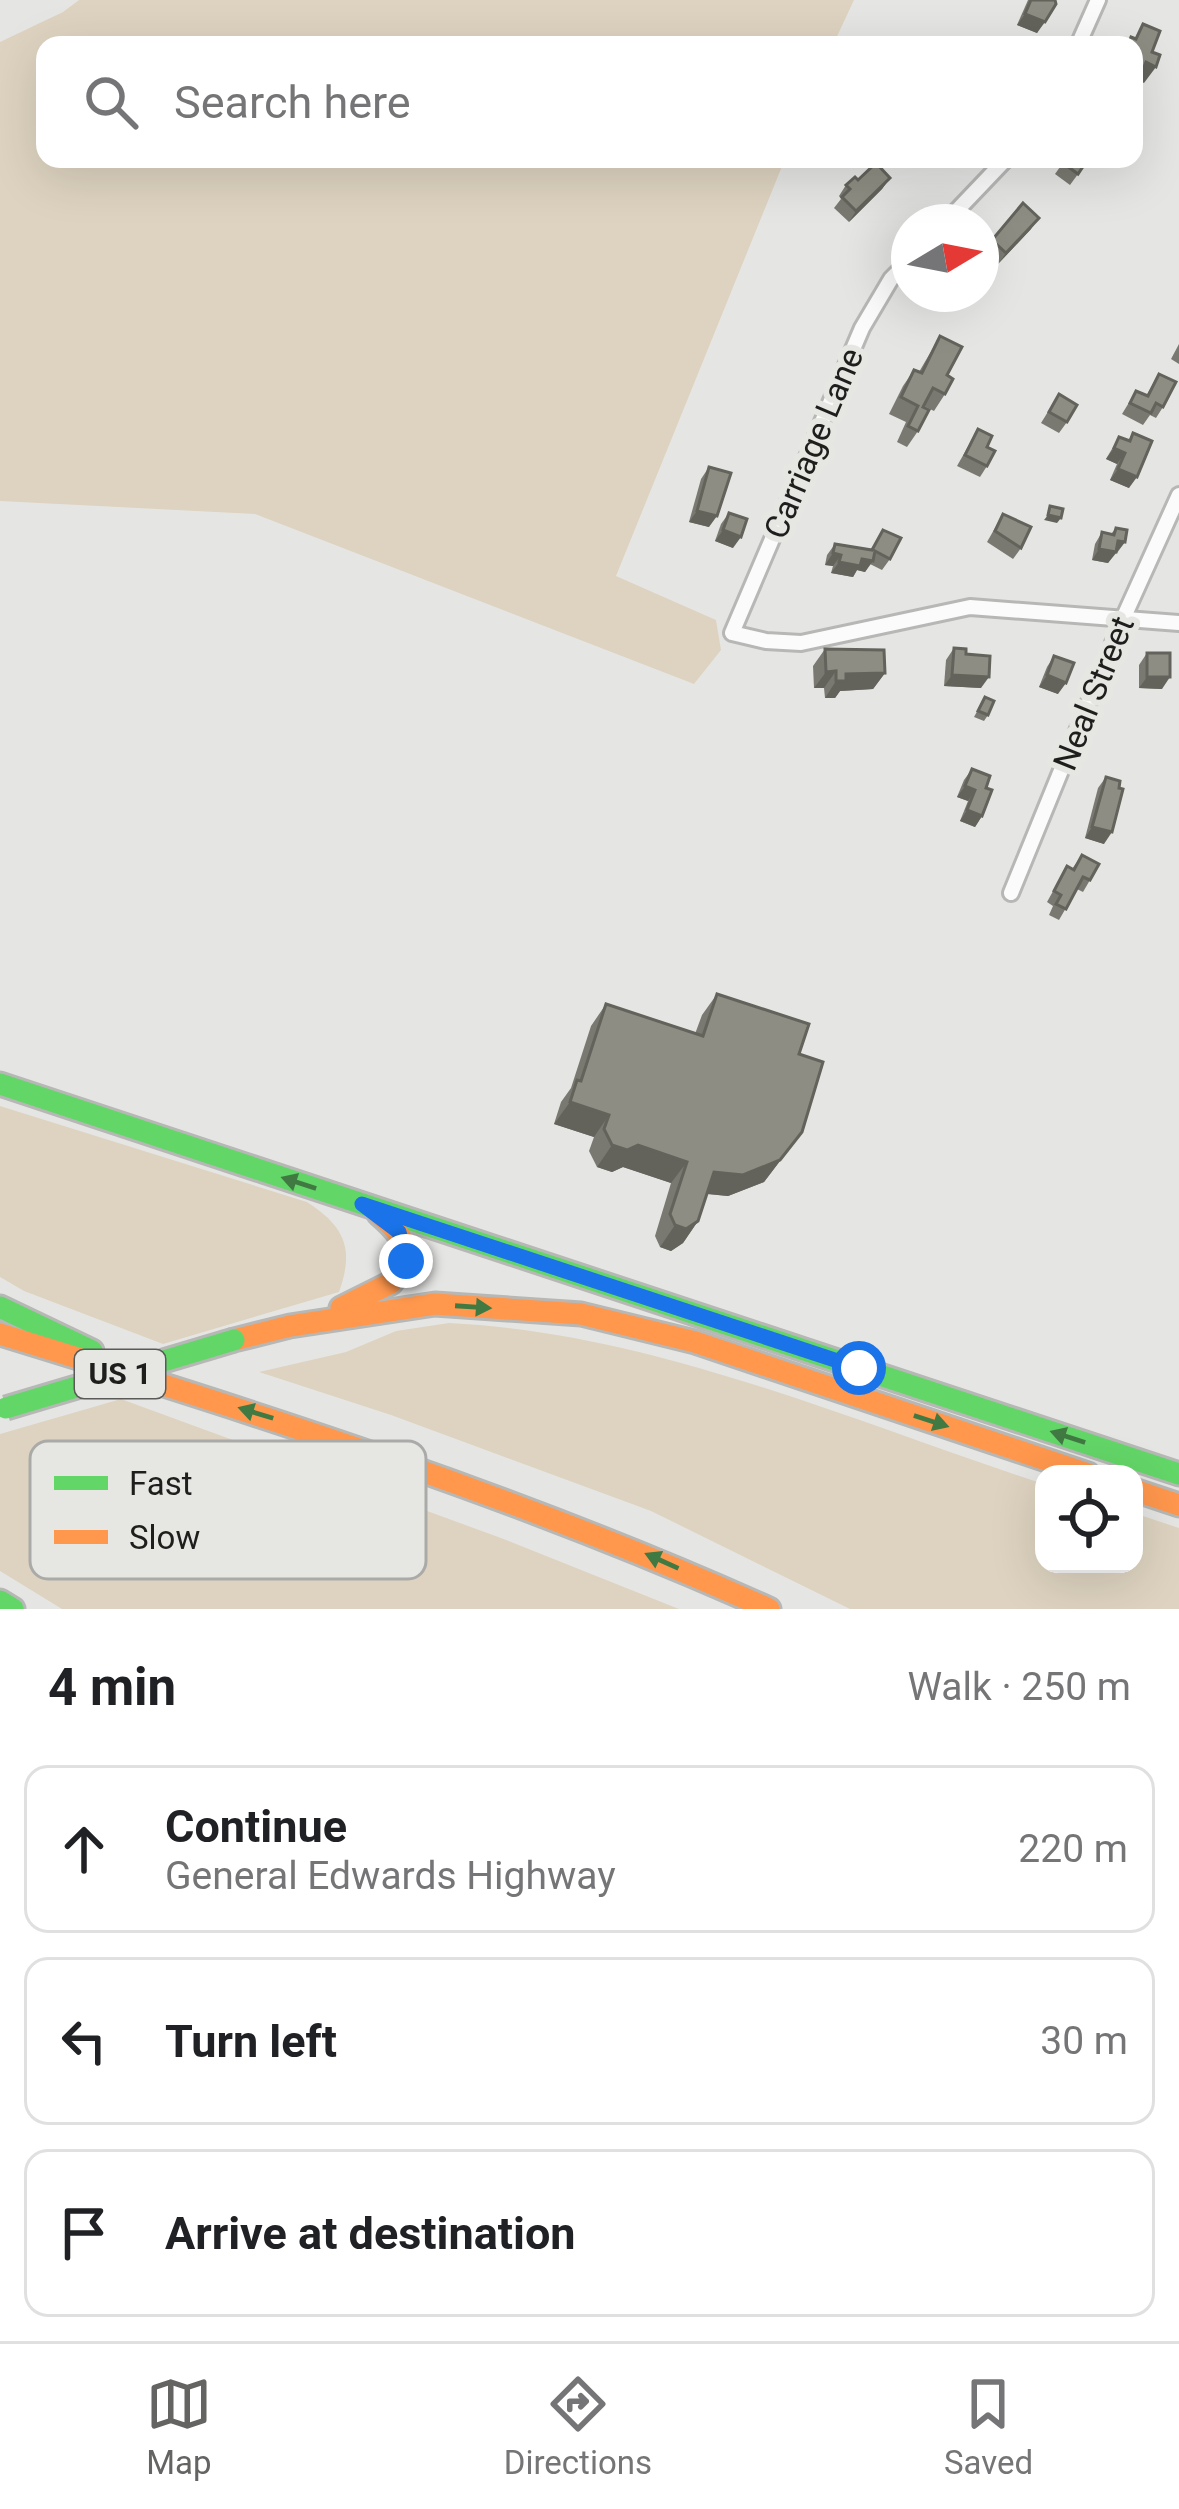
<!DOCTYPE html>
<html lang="en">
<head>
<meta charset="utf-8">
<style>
	:root { --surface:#fff; --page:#f2f2f2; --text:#202124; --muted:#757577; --line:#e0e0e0; --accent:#646463 }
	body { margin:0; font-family:Roboto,sans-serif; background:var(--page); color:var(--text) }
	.controls { position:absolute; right:36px; bottom:36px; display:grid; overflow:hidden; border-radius:24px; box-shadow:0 12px 48px #0002 }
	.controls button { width:108px; height:108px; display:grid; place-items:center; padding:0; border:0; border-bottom:3px solid var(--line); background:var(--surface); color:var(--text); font:60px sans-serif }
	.compass { position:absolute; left:891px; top:204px; width:108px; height:108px; border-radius:50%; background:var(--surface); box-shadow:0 12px 48px #0002; rotate:80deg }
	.stop { position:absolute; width:36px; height:36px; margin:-27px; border:9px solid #1a73e8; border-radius:50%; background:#fff }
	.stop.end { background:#1a73e8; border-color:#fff; box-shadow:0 3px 12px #0008 }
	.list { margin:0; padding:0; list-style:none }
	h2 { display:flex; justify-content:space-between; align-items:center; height:156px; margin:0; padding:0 48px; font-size:51px }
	h2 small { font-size:39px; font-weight:400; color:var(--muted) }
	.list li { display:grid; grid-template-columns:78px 1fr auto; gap:36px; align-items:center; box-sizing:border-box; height:168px; margin:0 24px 24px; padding:0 24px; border:3px solid var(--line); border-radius:24px }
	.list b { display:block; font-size:45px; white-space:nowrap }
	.list p { margin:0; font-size:39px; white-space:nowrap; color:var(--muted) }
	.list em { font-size:39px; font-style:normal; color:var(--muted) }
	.icon { flex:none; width:66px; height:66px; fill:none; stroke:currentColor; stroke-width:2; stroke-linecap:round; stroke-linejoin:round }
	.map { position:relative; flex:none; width:1179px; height:1609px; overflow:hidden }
	.search { position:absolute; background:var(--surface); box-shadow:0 12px 48px #0002; left:36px; right:36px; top:36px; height:132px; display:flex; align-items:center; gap:30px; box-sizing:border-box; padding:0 42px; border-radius:24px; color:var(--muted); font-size:45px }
	.sheet { height:732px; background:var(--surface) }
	nav { display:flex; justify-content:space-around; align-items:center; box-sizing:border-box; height:168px; border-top:3px solid var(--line); background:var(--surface); font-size:33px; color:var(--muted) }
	nav a { display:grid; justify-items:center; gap:6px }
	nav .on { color:var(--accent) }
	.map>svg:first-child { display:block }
	.green { fill:#ded3c0 }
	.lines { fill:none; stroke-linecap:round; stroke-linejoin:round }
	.street-casing { stroke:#b7b8b6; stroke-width:20 }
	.fast-casing { stroke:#b7b8b6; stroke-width:27 }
	.slow-casing { stroke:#b7b8b6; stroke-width:27 }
	.street { stroke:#fbfbfb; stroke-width:14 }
	.fast { stroke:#63d668; stroke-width:21 }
	.slow { stroke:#ff974d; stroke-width:21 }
	.fast-bridge-casing { stroke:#b7b8b6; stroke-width:27; stroke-linecap:butt }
	.fast-bridge { stroke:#63d668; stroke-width:21 }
	.wall { fill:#7a7971 }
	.shaded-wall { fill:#63635c }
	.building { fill:#8e8d83; stroke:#63635c; stroke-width:3 }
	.oneway { fill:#407a42 }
	.route { stroke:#1a73e8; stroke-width:15 }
	.labels { text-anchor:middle; stroke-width:12; stroke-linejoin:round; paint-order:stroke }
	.shield { fill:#e6e7e3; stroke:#5a5a58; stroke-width:3 }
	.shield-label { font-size:30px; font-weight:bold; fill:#1e1e1d }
	.street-label { font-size:33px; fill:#1e1e1d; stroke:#e6e7e3 }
	.key { fill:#e6e7e3; stroke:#aaaba8; stroke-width:3 }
	.key-label { font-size:33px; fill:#1e1e1d }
</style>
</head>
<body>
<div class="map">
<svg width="1179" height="1609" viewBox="0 0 1179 1609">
	<rect width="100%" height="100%" fill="#e5e6e4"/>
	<g class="green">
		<polygon points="79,0 854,0 833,45 45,45 45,159 785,159 616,576 716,620 721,650 694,684 255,514 0,501 0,42 63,12"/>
		<path d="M 0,1106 L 307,1202 C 346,1227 354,1250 339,1292 L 163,1344 L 24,1291 L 0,1277 Z"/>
		<path d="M 449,1323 C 655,1333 850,1421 1044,1484 L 1044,1564 L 1134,1564 L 1134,1513 L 1179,1528 L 1179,1609 L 850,1609 L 651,1511 L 391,1415 L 259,1372 L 346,1352 L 396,1331 Z"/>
		<polygon points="121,1399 501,1538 679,1609 62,1609 0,1571 0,1434"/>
	</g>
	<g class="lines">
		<g class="street-casing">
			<g id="street">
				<polyline points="1078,45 1098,0"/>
				<polyline points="946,222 1006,159"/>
				<polyline points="909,261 891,279 862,328 732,633 766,641 801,643 970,607 1179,623"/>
				<polyline points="1011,893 1122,621 1179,495"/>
			</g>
		</g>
		<g class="fast-casing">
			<g id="fast">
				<polyline points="0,1084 1179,1474"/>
				<polyline points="0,1307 92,1351"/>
				<polyline points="0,1601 13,1609"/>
			</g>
		</g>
		<g class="slow-casing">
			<g id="slow">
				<path d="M 341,1308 L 391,1283 L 408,1260 C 406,1239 395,1228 379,1214"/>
				<path d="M 0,1334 C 261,1414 520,1497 769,1609"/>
				<polyline points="234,1340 290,1326 435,1304 581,1314 695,1342 1088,1474"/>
				<polyline points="1134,1490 1179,1505"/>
			</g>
		</g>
		<use href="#street" class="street"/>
		<use href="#fast" class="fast"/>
		<use href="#slow" class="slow"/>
		<g class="fast-bridge-casing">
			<polyline id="fast-bridge" points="6,1408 234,1340"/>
		</g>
		<use href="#fast-bridge" class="fast-bridge"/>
	</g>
	<g class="wall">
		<polygon points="1028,0 1055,0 1037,33 1017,25"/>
		<polygon points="1089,159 1070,185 1055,174 1065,160"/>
		<polygon points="890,178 882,189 849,222 834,208 841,199 839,196 846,185 858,180"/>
		<polygon points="1031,229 998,264 984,251 992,240"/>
		<polygon points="940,336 947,375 945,394 934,411 924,406 918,431 907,447 897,442 906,422 889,414 903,386 914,370 919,372"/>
		<polygon points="1179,344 1179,364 1171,359"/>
		<polygon points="1159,374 1163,407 1156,418 1150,415 1143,425 1122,414 1136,391 1146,396"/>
		<polygon points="1059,394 1067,422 1059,433 1041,423"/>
		<polygon points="978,429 987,447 987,466 980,477 957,466"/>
		<polygon points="1133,433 1129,488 1110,480 1117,464 1106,459 1119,437 1128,441"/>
		<polygon points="709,467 709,527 689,522 701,479"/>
		<polygon points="729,513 733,548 715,541 721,524"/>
		<polygon points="1003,514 1021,548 1013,559 987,542"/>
		<polygon points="1116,528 1125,542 1117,553 1115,553 1108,563 1092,560 1095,544 1102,532 1111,534"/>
		<polygon points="883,530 890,559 882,570 870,564 865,572 857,570 853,577 831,573 833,566 825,565 827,555 835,544 871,550"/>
		<polygon points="954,648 966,654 981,688 944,686 946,660"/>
		<polygon points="825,649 885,673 873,689 840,691 835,698 825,698 824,688 814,688 813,666"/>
		<polygon points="1147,653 1162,689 1139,688 1139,665"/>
		<polygon points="1054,656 1058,694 1039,687 1047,667"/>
		<polygon points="985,697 988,715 984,721 974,717"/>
		<polygon points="972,769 986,788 982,816 975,827 960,821 968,801 957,797 964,780"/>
		<polygon points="1106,777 1104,844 1085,838 1098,788"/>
		<polygon points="1082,855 1090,880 1083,892 1077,889 1059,920 1049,915 1053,906 1047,902 1067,866 1072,869"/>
		<polygon points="717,994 799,1054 802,1132 764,1182 728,1196 707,1194 698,1221 683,1243 671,1251 660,1247 655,1236 671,1183 623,1167 612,1172 597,1167 589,1151 594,1137 554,1124 561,1102 571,1088 591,1026 606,1004 695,1034 702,1015"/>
	</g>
	<g class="shaded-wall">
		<polygon points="1025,14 1045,22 1037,33 1017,25"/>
		<polygon points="1146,62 1156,67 1144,83 1138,80 1134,85 1134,72"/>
		<polygon points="890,178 882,189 849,222 856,211"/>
		<polygon points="1039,218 1031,229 998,264 1006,253"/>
		<polygon points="1114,448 1125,453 1117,464 1106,459"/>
		<polygon points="1118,469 1137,477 1129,488 1110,480"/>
		<polygon points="697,511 717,516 709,527 689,522"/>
		<polygon points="1048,515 1061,518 1057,523 1044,520"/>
		<polygon points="723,530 741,537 733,548 715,541"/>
		<polygon points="1118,541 1125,542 1108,563 1092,560 1099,549"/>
		<polygon points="833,553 841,555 833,566 825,565"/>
		<polygon points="862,559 873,561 865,572 857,570 853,577 831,573 839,562"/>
		<polygon points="836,671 824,688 814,688 826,672"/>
		<polygon points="885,673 873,689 840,691 835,698 825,698 836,681 846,674"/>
		<polygon points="952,675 989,677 981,688 944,686"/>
		<polygon points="1047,675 1066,683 1058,694 1039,687"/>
		<polygon points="1147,677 1170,677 1162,689 1139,688"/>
		<polygon points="965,786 975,790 968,801 957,797"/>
		<polygon points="967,810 982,816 975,827 960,821"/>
		<polygon points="1092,827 1112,832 1104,844 1085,838"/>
		<polygon points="570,1102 609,1115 594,1137 554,1124"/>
		<polygon points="802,1132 764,1182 728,1196 699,1193 714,1172"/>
		<polygon points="612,1145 638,1145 687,1162 671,1183 623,1167 612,1172 597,1167"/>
		<polygon points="698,1221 683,1243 671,1251 660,1247 675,1225"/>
	</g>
	<g class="building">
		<polygon points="1031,0 1055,0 1056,4 1045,22 1025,14"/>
		<polygon points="1143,24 1160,31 1152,52 1160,55 1156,67 1146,62 1141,75 1134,72 1134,45 1128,45 1131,37 1136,39"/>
		<polygon points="1065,159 1088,159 1078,174 1063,163"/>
		<polygon points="876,163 890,178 856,211 842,197 850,189 846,185 855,177 858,180"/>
		<polygon points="1023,203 1039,218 1006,253 992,240"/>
		<polygon points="940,336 962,347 947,375 953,379 945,394 933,388 923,407 929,410 918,431 908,426 918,406 901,397 914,370 922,373"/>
		<polygon points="1159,374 1176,382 1163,407 1156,403 1151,413 1130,403 1136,391 1148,396"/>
		<polygon points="1059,394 1077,405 1067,422 1049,412"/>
		<polygon points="978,429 992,436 987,447 995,451 987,466 965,455"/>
		<polygon points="1133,433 1152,441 1137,477 1118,469 1125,453 1114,448 1119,437 1130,441"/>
		<polygon points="709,467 731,473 717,516 697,511"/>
		<polygon points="1050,506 1063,509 1061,518 1048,515"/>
		<polygon points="729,513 747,519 741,537 723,530"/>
		<polygon points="1003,514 1031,527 1021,548 995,531"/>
		<polygon points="1116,528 1127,530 1125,542 1118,541 1116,552 1099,549 1102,532 1114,535"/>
		<polygon points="883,530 901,538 890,559 875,551 873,561 862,559 860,566 839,562 841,555 833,553 835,544 872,550"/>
		<polygon points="954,648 966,649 966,654 990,656 989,677 952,675"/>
		<polygon points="825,649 884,650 885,673 846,674 846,681 836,681 836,671 826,672"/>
		<rect x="1147" y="653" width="23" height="24"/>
		<polygon points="1054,656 1074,663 1066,683 1047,675"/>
		<polygon points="985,697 994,701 988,715 978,711"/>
		<polygon points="972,769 990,776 986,788 992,790 982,816 967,810 975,790 965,786"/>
		<polygon points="1106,777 1120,781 1119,788 1123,789 1112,832 1092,827"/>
		<polygon points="1082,855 1099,864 1090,880 1083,877 1066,909 1056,904 1061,895 1054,891 1067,866 1074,870"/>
		<polygon points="717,994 809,1024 799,1054 823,1062 802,1132 780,1160 743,1175 714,1172 698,1221 686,1229 675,1225 670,1214 687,1162 638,1145 627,1150 612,1145 604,1129 609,1115 570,1102 577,1080 581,1081 606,1004 703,1036"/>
	</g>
	<defs><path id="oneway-solid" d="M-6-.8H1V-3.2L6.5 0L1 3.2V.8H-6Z" transform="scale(3)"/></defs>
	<g class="oneway">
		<use href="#oneway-solid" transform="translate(299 1183) rotate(-162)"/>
		<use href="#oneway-solid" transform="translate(473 1307) rotate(4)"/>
		<use href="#oneway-solid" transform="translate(256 1413) rotate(-163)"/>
		<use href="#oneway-solid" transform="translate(931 1421) rotate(18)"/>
		<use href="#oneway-solid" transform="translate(1068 1437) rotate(-162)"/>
		<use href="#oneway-solid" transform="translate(662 1561) rotate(-156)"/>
	</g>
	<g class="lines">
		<polyline class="route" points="406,1261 399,1232 362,1204 859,1368"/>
	</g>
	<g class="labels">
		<rect class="shield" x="75" y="1350" width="90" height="48" rx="9"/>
		<g class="shield-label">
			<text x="120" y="1384">US 1</text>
		</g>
		<g class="street-label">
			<text transform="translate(813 443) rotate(-67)" y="12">Carriage Lane</text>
			<text transform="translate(1093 693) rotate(-68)" y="12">Neal Street</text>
		</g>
	</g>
	<rect x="30" y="1441" width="396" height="138" rx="18" class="key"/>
	<rect x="54" y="1476" width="54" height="14" fill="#63d668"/>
	<rect x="54" y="1530" width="54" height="14" fill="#ff974d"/>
	<g class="key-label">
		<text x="129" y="1495">Fast</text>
		<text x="129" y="1549">Slow</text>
	</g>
</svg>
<div class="controls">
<button><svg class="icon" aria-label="locate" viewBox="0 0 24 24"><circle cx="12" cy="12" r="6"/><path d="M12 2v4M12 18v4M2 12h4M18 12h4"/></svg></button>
</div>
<svg class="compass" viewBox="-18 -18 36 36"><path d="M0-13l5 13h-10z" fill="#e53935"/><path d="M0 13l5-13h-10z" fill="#757577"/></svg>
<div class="stop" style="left:859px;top:1368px"></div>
<div class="stop end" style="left:406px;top:1261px"></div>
<div class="search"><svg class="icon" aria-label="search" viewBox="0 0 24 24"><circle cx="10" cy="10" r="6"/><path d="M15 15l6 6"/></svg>Search here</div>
</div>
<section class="sheet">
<h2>4 min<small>Walk · 250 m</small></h2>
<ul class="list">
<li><svg class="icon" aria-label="ahead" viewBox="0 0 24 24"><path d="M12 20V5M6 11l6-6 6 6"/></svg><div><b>Continue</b><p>General Edwards Highway</p></div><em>220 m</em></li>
<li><svg class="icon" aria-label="left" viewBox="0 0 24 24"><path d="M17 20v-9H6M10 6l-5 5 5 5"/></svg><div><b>Turn left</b></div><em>30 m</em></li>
<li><svg class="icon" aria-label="arrive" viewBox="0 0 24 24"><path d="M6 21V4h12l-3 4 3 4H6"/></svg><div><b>Arrive at destination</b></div></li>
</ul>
</section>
<nav>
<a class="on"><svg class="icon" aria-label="map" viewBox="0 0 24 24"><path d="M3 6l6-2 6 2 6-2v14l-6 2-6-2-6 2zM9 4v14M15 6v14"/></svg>Map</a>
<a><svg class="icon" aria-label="directions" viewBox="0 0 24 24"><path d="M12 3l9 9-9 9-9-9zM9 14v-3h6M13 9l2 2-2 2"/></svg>Directions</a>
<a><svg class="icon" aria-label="saved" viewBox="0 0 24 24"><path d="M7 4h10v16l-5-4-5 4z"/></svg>Saved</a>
</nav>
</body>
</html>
